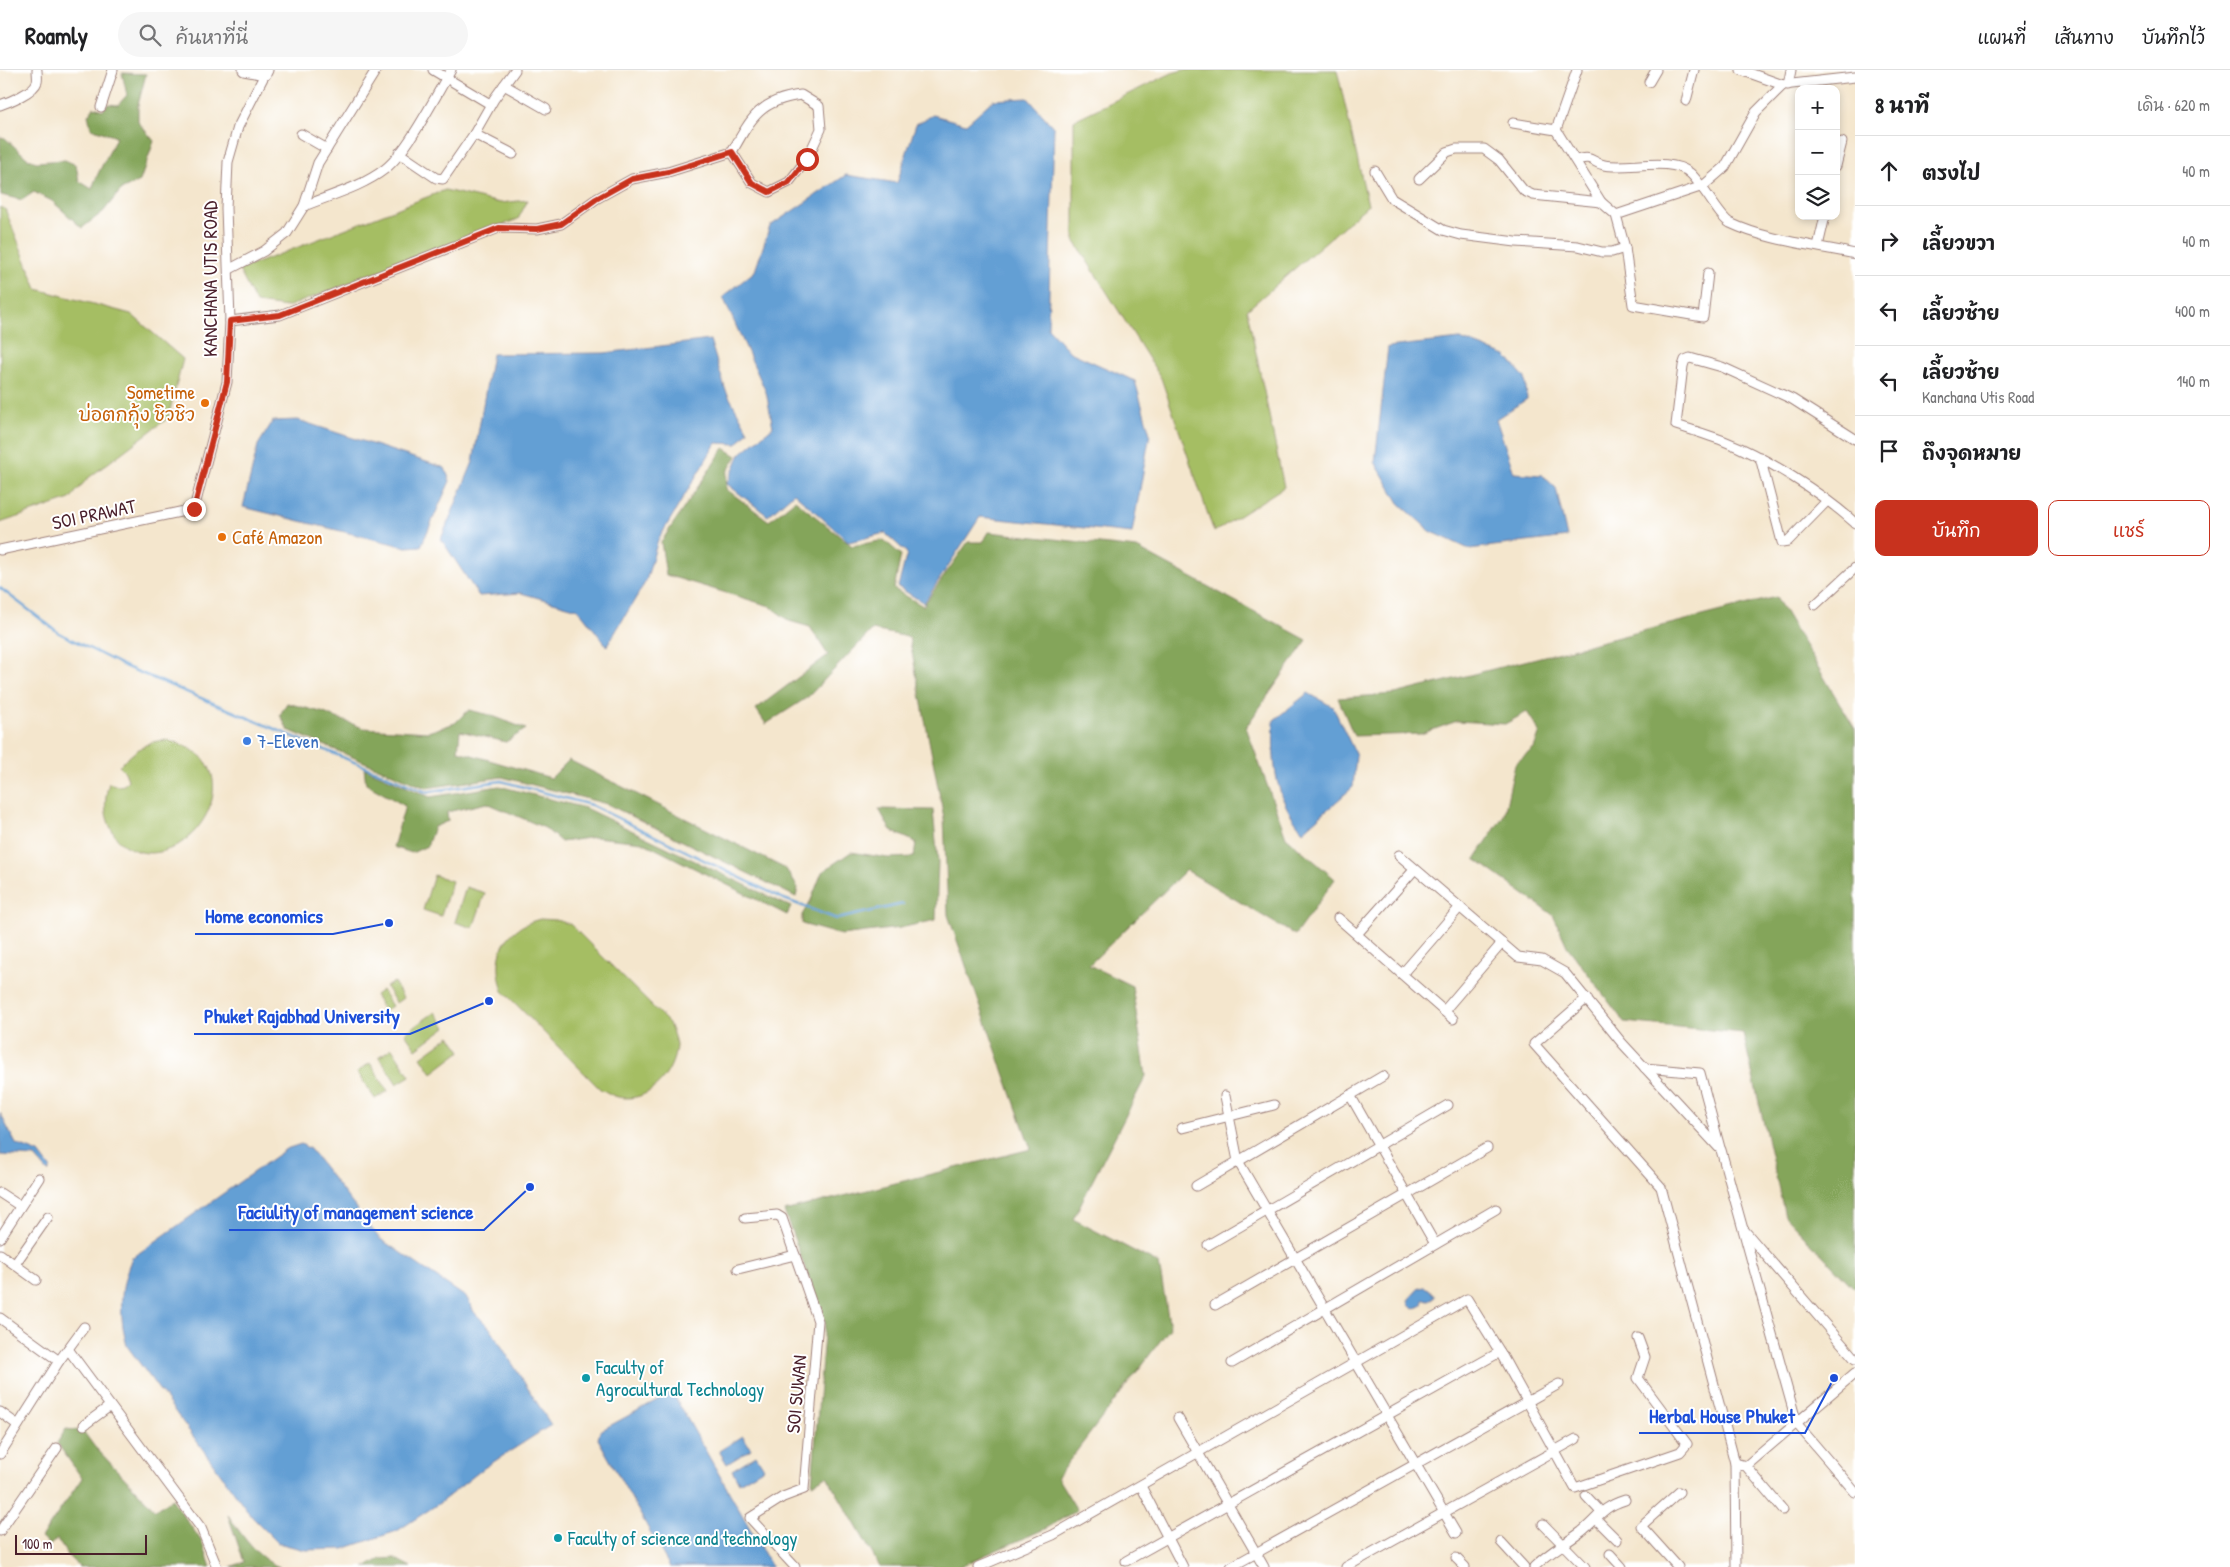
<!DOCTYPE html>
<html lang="th">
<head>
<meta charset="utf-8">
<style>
	:root { --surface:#fff; --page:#f6f6f6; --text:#202124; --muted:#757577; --line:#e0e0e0; --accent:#c8321e }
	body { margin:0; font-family:"Patrick Hand","Playpen Sans Thai",sans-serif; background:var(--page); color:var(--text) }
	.controls { position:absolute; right:15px; top:15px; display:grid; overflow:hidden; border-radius:10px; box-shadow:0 2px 8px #0003 }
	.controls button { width:45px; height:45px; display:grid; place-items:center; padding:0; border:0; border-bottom:1px solid var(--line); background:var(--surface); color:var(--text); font:25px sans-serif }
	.scale { position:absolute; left:15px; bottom:12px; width:132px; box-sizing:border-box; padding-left:5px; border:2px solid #4a1f2b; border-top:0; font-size:14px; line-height:18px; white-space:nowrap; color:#4a1f2b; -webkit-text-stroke:4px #fff; paint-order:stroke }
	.stop { position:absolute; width:15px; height:15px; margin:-11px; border:4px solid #c8321e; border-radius:50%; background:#fff }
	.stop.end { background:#c8321e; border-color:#fff; box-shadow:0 1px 5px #0008 }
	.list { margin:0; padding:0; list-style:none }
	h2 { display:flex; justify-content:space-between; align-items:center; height:65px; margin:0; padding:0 20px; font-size:21px }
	h2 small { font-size:16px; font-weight:400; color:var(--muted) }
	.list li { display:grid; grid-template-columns:32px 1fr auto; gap:15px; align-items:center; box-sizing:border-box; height:70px; padding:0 20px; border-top:1px solid var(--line) }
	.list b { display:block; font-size:19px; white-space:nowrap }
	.list p { margin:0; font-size:16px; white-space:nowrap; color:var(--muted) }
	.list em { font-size:16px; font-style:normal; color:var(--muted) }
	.actions { display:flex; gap:10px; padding:15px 20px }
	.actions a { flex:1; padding:11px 0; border:1px solid var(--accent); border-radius:10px; text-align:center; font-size:18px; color:var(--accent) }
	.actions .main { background:var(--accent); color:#fff }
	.icon { flex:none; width:28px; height:28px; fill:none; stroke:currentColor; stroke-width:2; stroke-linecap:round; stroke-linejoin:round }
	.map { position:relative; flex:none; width:1855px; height:1497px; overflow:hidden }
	header { display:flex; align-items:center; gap:30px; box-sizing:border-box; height:70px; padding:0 25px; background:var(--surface); border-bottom:1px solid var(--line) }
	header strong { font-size:24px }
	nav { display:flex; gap:28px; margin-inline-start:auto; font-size:18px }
	.search { width:350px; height:45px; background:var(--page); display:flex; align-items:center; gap:12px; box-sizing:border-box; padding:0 18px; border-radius:28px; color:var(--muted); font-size:19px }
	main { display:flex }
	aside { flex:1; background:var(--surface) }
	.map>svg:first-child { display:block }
	.green { fill:#a5be64; stroke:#786e48 }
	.forest { fill:#84a55a; stroke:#676242 }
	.water { fill:#639fd4; stroke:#565f80 }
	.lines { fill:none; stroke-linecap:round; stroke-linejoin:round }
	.stream { stroke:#639fd4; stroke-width:2.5 }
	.minor-casing { stroke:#9f827c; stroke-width:11 }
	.tertiary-casing { stroke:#9f827c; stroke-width:13 }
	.minor { stroke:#fff; stroke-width:9 }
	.tertiary { stroke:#fff; stroke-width:11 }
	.route { stroke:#c8321e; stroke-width:6 }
	.food-dot { fill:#e8710a; stroke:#fff; stroke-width:2 }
	.shop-dot { fill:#3f7fe0; stroke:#fff; stroke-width:2 }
	.culture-dot { fill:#0f9aa8; stroke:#fff; stroke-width:2 }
	.labels { text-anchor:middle; stroke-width:4; stroke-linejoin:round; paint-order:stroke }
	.street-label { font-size:19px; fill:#4a1f2b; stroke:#fff }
	.food-label { font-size:19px; fill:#c56008; stroke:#fff; text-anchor:end }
	.shop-label { font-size:19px; fill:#366cbe; stroke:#fff; text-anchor:start }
	.culture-label { font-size:19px; fill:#0d838f; stroke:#fff; text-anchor:start }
	.leader { fill:none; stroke:#1d4ed8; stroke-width:2 }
	.callout-dot { fill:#1d4ed8; stroke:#fff; stroke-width:2 }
	.callout-label { font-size:20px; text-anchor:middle; font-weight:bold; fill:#1d4ed8; stroke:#fff; stroke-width:4; stroke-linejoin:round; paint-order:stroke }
</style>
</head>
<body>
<header>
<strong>Roamly</strong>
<div class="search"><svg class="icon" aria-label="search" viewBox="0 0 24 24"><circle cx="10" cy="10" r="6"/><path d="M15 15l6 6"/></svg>ค้นหาที่นี่</div>
<nav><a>แผนที่</a><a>เส้นทาง</a><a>บันทึกไว้</a></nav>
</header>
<main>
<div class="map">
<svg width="1855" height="1497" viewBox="0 0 1855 1497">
	<rect width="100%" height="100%" fill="#fff"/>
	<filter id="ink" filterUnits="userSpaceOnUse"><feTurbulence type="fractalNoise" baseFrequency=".02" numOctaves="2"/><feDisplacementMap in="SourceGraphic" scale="10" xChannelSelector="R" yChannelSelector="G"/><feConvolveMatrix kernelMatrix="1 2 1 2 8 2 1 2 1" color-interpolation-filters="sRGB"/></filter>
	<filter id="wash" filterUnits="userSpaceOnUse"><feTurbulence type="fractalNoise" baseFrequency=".0096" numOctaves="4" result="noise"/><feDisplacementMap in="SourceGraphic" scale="20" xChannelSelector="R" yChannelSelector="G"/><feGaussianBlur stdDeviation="1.12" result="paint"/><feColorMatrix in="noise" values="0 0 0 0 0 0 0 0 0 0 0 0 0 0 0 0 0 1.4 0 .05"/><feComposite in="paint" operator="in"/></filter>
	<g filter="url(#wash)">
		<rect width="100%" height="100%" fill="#f4e6cd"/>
		<g class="green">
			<polygon points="1183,0 1337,0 1368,135 1247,240 1284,417 1214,462 1161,308 1074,170 1074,50 1172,3"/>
			<polygon points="445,120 500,133 528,130 518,149 287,237 256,233 239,200"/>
			<polygon points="0,137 5,139 37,219 131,244 183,289 168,348 87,409 70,429 0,453"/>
			<path d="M 166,670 C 182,674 201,681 209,697 C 228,736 183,791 141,782 C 132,780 121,775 116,767 C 104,749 103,733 109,713 L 118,716 L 124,715 L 128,710 L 125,702 L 119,696 C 134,682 145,671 166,670 Z"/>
			<polygon points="434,805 452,811 441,846 423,840"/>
			<polygon points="466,817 485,823 473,858 455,852"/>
			<path d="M 540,849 L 556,850 L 570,854 L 669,953 C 671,960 676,969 676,976 C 674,1004 649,1034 618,1027 C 612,1026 606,1021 600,1019 L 503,921 C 492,887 502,859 540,849 Z"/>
			<polygon points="394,912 403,928 396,933 386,917"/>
			<polygon points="382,920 392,936 384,941 375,925"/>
			<polygon points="435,942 446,957 416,979 405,963"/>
			<polygon points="450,966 461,981 432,1003 421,987"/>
			<polygon points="392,978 410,1006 397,1014 379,987"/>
			<polygon points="370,993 388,1021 375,1029 357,1002"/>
		</g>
		<g class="forest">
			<path d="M 122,3 L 146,4 L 138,35 L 138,52 L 154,71 L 140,111 L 121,120 L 103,142 L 82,158 L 52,131 L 34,122 L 22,130 L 1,125 L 0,67 L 5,68 L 27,88 L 36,92 L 65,90 L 76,95 L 79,111 L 92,119 C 98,100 109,85 116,67 L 91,58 L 88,45 L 94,37 L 103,40 L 108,34 L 118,35 L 127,25 Z"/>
			<polygon points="724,378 737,386 727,402 726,419 769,451 795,430 852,476 884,470 901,485 894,519 923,536 968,472 983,472 989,462 1137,478 1307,570 1246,657 1286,767 1335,809 1295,865 1186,800 1089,895 1132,916 1146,1006 1073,1149 1159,1194 1170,1258 1057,1407 1077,1440 1047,1458 958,1497 880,1497 827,1406 812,1414 825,1252 784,1141 1031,1079 948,845 944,748 909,567 872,560 808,627 766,654 756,639 828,585 810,557 789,551 770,536 666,505 661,472"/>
			<polygon points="1776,527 1855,659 1855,1219 1785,1146 1743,963 1624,952 1567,876 1553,845 1475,789 1504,745 1515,694 1534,678 1540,662 1527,642 1505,654 1457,651 1421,664 1354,666 1338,628 1395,624"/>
			<polygon points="287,633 321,642 363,658 428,662 455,653 469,640 490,645 526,659 506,672 460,661 458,681 551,708 569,690 786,799 798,818 796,827 607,734 502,707 426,718 288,660 280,645"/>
			<polygon points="364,698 430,727 499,716 585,738 791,837 787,845 642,772 595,767 561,772 545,758 487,733 447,742 448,751 434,757 427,776 412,783 393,777 405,736 366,714"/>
			<polygon points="879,739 933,740 938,792 936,850 900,858 841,865 802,854 802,845 811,830 822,802 851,782 888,788 914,787 916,772 891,761"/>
			<polygon points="66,1359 83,1361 94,1376 155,1440 172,1429 202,1472 211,1497 79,1497 68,1486 57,1469 50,1475 41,1468 82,1408 57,1373"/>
			<path d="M 228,1445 C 242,1465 257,1489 280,1497 L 230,1497 L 244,1492 Z"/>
			<polygon points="394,1488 411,1497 365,1497 381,1489"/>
		</g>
		<g class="water">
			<polygon points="1028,28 1054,58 1048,258 1070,282 1135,311 1150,364 1132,463 980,447 924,533 898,517 907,483 885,463 849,472 794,423 768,446 727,414 740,384 773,357 766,322 723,227 755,201 770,156 846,105 897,113 916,54 933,45 966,54 993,30"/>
			<polygon points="1460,269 1506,286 1525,308 1527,329 1496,349 1514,403 1542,405 1556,418 1567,467 1469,479 1430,461 1399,433 1375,392 1388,277"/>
			<polygon points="710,270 726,321 748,361 737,374 716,373 658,470 646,511 607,576 578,539 521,523 479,526 441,469 473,392 492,284 604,283"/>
			<polygon points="298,350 445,398 450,411 421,476 406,477 243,437 258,375 273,351"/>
			<path d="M 1308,623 L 1333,637 L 1356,685 L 1353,717 L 1303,761 C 1274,728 1272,692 1274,650 Z"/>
			<polygon points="0,1043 16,1074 39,1083 51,1099 48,1102 35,1087 0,1085"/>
			<path d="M 301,1074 L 310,1079 L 379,1168 L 467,1228 L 474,1242 L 490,1258 L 551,1355 L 484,1398 L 441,1432 L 397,1461 L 343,1479 L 305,1480 L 278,1473 L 253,1448 L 127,1276 C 119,1246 119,1217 132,1188 L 286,1079 Z"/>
			<polygon points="1424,1217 1429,1219 1435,1227 1429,1230 1424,1229 1421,1236 1413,1239 1409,1235 1408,1230 1419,1218"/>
			<polygon points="672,1322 772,1497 670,1497 598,1369 600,1361"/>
			<polygon points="743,1366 751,1379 727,1394 719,1381"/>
			<polygon points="756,1385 764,1398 739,1413 732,1400"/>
		</g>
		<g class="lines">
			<polyline class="stream" points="0,518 59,563 124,596 426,722 501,711 591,735 784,829 837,849 903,834"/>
		</g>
	</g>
	<g filter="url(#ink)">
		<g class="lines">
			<g class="minor-casing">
				<g id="minor">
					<polyline points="433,0 490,34"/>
					<polyline points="1577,0 1556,60 1601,132 1616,145 1625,178 1633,235 1703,247 1708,203"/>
					<polyline points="1741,0 1783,15 1855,7"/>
					<polyline points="1649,12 1656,0"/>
					<polyline points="504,15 546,39"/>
					<polyline points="1788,15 1791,0"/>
					<polyline points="1686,31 1694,0"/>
					<path d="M 0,35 C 9,32 34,22 37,12 C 38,9 37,4 37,0"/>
					<polyline points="101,37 113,0"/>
					<polyline points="1513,53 1556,60"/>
					<polyline points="301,64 327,79"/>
					<polyline points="474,64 513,84"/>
					<polyline points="399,83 436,108 443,109 474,64 494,29 515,0"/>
					<path d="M 1576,90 C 1594,85 1590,92 1604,95 C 1628,100 1670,86 1690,103 C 1702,113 1719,147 1730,153 C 1768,171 1814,175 1855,184"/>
					<polyline points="1836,96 1842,72"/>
					<polyline points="1375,101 1392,129 1443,160 1461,165 1516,172 1578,176 1602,182 1612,182 1625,178"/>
					<polyline points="1419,109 1447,82 1456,79 1484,79 1499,90 1524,121 1533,125 1601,132"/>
					<path d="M 304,136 C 331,125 362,117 385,99 C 408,81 435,27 451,0"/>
					<polyline points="1616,145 1703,116 1725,97 1756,42 1783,15"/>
					<polyline points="1818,176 1825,146"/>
					<polyline points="230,199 264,181 287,163 304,136 318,93 376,0"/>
					<path d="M 230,251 L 280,245 L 499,158 L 537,159 L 561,154 L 596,129 L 632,109 L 668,102 L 732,82 C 751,48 760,30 801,25 L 819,36 L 821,59 L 807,89 L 789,112 L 769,122 L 752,113 L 732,82"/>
					<path d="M 1855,369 L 1792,329 L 1722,297 L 1690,288 L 1685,290 L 1683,296 L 1676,355 C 1692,360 1708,365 1724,371 C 1765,387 1822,423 1855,453"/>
					<polyline points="1760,387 1782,472 1788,471 1827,431"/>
					<polyline points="0,480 194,439 227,312 230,251 226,138 228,92 238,57 265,4"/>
					<polyline points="1815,535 1855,498"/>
					<polyline points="1399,785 1518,887 1542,890 1565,903 1622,973 1721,1080 1797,1354 1855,1422"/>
					<polyline points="1338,848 1453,949"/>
					<polyline points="1357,864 1415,799"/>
					<polyline points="1402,904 1460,837"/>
					<polyline points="1587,928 1534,974 1661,1117 1735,1393 1736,1497"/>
					<polyline points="1444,941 1502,873"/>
					<polyline points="1645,998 1700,1003 1720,1078"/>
					<polyline points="1350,1025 1435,1174"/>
					<polyline points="1225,1026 1238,1091 1456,1463"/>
					<polyline points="1182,1058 1274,1035"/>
					<polyline points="1196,1116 1383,1006"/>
					<polyline points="0,1123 20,1136"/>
					<polyline points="745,1148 777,1145 782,1148 818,1251 804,1419 783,1427 750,1448 795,1497"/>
					<polyline points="1744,1160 1855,1289"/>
					<polyline points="0,1168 39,1108"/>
					<polyline points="1208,1175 1448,1035"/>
					<polyline points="0,1184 36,1210"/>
					<polyline points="15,1194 48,1147"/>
					<polyline points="738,1199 795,1185"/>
					<polyline points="1215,1235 1487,1078"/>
					<polyline points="0,1248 59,1291"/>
					<polyline points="68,1279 201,1458 217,1497"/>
					<polyline points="1232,1293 1496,1139"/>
					<polyline points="0,1342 18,1355"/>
					<polyline points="1178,1348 1264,1497"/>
					<polyline points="84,1355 110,1336"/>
					<polyline points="0,1384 59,1291 84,1257"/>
					<polyline points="1735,1393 1746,1396 1855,1303"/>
					<polyline points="1746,1396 1783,1440"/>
					<polyline points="1141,1416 1183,1497"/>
					<polyline points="1586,1426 1601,1442"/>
					<polyline points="1596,1449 1617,1470"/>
					<polyline points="1543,1454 1585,1497"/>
					<polyline points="0,1461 57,1378"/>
					<polyline points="1501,1472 1524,1497"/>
					<polyline points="1610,1484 1622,1497"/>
					<polyline points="1456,1488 1465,1497"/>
					<polyline points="1126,1491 1500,1282"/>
					<polyline points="978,1497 1053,1465 1467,1229 1500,1282 1575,1418 1680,1382 1687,1374 1638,1308 1645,1287 1638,1268"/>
					<polyline points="1231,1497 1559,1314"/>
					<polyline points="1346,1497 1576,1369"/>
					<path d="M 1534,1497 C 1549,1482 1565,1474 1581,1462 C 1600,1447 1600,1438 1625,1430"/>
					<polyline points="1678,1497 1641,1456 1679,1422"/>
				</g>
			</g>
			<g class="tertiary-casing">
				<polyline id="tertiary" points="244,0 265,4 267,0"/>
			</g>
			<use href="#minor" class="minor"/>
			<use href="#tertiary" class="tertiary"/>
		</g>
	</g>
	<g class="lines" filter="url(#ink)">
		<polyline class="route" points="194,439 227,312 230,251 280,245 499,158 537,159 561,154 596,129 632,109 668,102 732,82 752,113 769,122 789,112 807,89"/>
	</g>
	<g class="food-dot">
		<circle cx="205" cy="333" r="5"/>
		<circle cx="222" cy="467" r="5"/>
	</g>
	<circle class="shop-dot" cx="247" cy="671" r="5"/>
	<g class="culture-dot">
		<circle cx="586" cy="1308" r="5"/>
		<circle cx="558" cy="1468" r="5"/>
	</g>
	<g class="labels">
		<g class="street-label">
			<text transform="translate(210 209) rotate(-90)" y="7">KANCHANA UTIS ROAD</text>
			<text transform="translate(94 444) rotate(-12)" y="7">SOI PRAWAT</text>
			<text transform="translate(796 1324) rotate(-85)" y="7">SOI SUWAN</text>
		</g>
		<g class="food-label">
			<text x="195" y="329">Sometime<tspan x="195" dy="22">บ่อตกกุ้ง ชิวชิว</tspan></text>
			<text x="232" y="474" text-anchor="start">Café Amazon</text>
		</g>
		<g class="shop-label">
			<text x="257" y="678">7-Eleven</text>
		</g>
		<g class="culture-label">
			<text x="596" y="1304">Faculty of<tspan x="596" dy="22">Agrocultural Technology</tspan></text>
			<text x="568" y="1475">Faculty of science and technology</text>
		</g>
	</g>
	<path class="leader" d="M389 853L333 864H195M489 931L410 964H194M530 1117L484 1160H229M1834 1308L1805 1363H1639"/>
	<g class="callout-dot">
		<circle cx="389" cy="853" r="5"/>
		<circle cx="489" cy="931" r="5"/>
		<circle cx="530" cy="1117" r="5"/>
		<circle cx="1834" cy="1308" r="5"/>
	</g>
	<g class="callout-label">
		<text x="264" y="853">Home economics</text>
		<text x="302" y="953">Phuket Rajabhad University</text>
		<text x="356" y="1149">Faciulity of management science</text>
		<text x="1722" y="1353">Herbal House Phuket</text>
	</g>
</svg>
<div class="controls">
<button>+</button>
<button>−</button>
<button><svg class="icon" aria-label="layers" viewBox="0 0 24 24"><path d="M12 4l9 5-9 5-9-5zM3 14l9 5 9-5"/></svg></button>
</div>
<div class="scale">100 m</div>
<div class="stop" style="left:807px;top:89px"></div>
<div class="stop end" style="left:194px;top:439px"></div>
</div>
<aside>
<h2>8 นาที<small>เดิน · 620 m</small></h2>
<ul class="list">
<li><svg class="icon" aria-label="ahead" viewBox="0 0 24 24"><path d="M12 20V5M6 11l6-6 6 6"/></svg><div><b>ตรงไป</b></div><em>40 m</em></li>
<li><svg class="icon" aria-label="right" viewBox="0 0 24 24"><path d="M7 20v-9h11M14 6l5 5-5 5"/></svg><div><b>เลี้ยวขวา</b></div><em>40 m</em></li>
<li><svg class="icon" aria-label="left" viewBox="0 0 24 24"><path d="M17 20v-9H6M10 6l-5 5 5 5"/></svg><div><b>เลี้ยวซ้าย</b></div><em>400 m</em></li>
<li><svg class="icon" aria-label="left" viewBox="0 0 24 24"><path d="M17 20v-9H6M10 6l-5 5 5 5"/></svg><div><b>เลี้ยวซ้าย</b><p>Kanchana Utis Road</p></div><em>140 m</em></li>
<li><svg class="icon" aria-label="arrive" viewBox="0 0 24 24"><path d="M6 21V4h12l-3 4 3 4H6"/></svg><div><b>ถึงจุดหมาย</b></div></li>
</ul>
<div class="actions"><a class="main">บันทึก</a><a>แชร์</a></div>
</aside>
</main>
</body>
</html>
